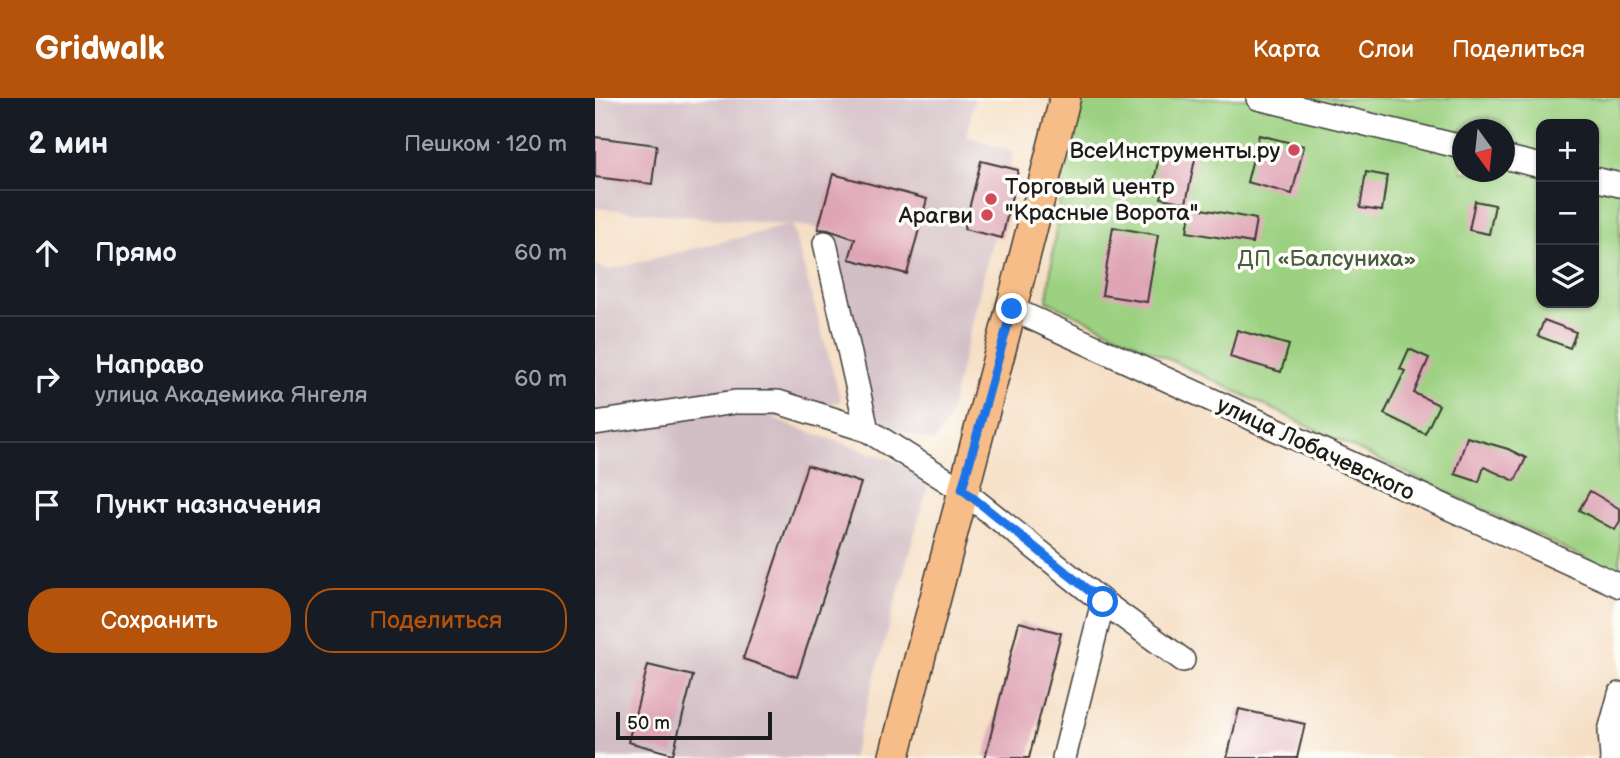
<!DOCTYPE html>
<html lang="ru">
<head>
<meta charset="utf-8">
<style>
	:root { --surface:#171b24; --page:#242831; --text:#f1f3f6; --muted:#9ea1a6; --line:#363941; --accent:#b45309 }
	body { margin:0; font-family:"Balsamiq Sans",sans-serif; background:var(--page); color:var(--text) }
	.controls { position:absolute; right:21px; top:21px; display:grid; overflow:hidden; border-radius:14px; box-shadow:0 2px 5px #0004 }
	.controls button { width:63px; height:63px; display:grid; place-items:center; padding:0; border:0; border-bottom:2px solid var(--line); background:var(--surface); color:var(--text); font:35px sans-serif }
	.compass { position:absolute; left:857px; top:21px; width:63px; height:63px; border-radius:50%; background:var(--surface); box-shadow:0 2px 5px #0004; rotate:165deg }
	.scale { position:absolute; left:21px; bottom:18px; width:156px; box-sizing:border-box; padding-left:7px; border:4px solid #1c1c1c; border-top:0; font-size:19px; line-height:24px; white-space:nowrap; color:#1c1c1c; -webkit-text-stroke:5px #fdfcf7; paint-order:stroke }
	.stop { position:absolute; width:21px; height:21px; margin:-16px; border:5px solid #1a73e8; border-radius:50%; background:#fff }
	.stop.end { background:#1a73e8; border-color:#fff; box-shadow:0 2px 7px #0008 }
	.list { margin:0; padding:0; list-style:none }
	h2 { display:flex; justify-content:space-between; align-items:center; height:91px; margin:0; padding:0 28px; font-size:30px }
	h2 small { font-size:23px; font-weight:400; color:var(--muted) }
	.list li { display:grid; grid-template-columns:46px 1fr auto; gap:21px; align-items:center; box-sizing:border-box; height:126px; padding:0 28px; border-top:2px solid var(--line) }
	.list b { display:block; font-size:26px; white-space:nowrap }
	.list p { margin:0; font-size:23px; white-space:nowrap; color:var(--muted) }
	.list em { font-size:23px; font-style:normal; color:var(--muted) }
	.actions { display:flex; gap:14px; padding:21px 28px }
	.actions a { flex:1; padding:16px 0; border:2px solid var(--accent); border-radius:28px; text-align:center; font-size:24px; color:var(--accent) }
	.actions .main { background:var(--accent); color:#fff }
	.icon { flex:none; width:38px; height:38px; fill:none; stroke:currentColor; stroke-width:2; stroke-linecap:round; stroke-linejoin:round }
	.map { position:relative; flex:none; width:1025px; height:660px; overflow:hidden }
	header { display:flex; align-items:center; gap:42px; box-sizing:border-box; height:98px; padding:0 35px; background:var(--accent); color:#fff }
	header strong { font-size:33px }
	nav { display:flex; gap:38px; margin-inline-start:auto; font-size:24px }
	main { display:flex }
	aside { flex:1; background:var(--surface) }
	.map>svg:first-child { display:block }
	.industrial { fill:#d2bec5 }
	.green { fill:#9cd181; stroke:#5c764e; stroke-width:2; fill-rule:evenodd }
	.building { fill:#dfa5b6 }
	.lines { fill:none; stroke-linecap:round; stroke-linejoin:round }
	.minor-casing { stroke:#3d3935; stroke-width:26 }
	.major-casing { stroke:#3d3935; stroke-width:33 }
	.minor { stroke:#fff; stroke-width:23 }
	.major { stroke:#f7bd88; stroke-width:30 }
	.route { stroke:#1a73e8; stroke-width:9 }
	.poi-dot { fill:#d1495b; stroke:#fdfcf7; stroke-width:2.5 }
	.labels { text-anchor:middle; stroke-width:7; stroke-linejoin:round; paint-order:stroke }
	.poi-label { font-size:23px; fill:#1c1c1c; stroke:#fdfcf7; text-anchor:end }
	.park-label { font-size:23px; fill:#495b3f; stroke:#fdfcf7 }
	.street-label { font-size:23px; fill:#1c1c1c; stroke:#fdfcf7 }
</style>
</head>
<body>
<header>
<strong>Gridwalk</strong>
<nav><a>Карта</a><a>Слои</a><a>Поделиться</a></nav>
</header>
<main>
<aside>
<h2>2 мин<small>Пешком · 120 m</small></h2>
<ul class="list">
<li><svg class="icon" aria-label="ahead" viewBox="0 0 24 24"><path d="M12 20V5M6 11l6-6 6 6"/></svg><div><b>Прямо</b></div><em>60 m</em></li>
<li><svg class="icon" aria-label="right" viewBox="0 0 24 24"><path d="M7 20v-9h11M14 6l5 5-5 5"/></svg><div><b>Направо</b><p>улица Академика Янгеля</p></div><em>60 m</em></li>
<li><svg class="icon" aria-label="arrive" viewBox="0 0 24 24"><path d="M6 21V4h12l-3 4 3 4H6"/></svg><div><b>Пункт назначения</b></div></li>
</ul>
<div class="actions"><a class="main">Сохранить</a><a>Поделиться</a></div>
</aside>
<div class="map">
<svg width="1025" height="660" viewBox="0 0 1025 660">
	<rect width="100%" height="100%" fill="#fdfcf7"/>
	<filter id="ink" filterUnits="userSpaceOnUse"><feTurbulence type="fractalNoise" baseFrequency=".0143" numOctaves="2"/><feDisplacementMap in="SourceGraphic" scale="14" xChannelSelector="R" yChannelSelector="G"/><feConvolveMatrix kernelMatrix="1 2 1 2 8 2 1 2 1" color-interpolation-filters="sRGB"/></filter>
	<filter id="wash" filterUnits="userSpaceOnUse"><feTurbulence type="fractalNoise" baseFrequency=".00686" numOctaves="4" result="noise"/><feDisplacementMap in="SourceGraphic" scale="28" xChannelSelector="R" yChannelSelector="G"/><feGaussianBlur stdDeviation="1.57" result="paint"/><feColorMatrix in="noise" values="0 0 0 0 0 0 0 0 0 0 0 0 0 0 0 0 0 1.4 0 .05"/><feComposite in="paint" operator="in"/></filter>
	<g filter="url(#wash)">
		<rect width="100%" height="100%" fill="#f5dec3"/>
		<polygon class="industrial" points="0,0 380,0 371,38 419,54 353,322 339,344 290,328 269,305 220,129 197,127 246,303 176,321 327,372 332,391 257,660 0,660 0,167 13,172 194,127 0,110 0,55 12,43 0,38"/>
		<path class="green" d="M 477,0 L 1025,0 L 1025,477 L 452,203 ZM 946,26 L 999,26 L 999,205 L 946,205 ZM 867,32 L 909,32 L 909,74 L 867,74 Z"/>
		<g id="blocks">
			<g class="building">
				<polygon points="664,37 709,48 697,96 652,84"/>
				<polygon points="0,39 62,47 57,86 0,79"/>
				<polygon points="576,50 601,56 591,105 566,100 569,86 559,83 564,58 574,60"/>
				<polygon points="386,63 423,72 407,140 369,131"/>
				<polygon points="771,74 792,78 787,113 765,110"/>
				<polygon points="238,76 332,101 312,176 254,161 260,141 234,132 223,131"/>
				<polygon points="880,103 900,107 894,136 874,132"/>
				<polygon points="596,109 661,121 657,145 592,134"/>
				<polygon points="518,129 563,137 552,204 507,197"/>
				<polygon points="949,222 981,234 975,250 943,238"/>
				<polygon points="642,232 694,247 686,274 635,259"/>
				<polygon points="814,251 834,260 819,295 844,307 830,336 789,316 810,273 805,271"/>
				<polygon points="872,339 913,351 931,360 920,383 889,369 884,384 860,376"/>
				<polygon points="212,367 266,385 202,579 148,561"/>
				<polygon points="995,393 1025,411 1025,423 1020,432 984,412"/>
				<polygon points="424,524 466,535 434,660 390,660"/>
				<polygon points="53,567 98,578 78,656 33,644"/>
				<polygon points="644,611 710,626 702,660 632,660"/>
			</g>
		</g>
	</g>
	<g filter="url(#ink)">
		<use href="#blocks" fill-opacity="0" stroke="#3d3935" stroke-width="2"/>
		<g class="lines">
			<g class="minor-casing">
				<g id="minor">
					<polyline points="663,0 867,49"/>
					<polyline points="909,59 946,68"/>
					<polyline points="999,81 1025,87"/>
					<polyline points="230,145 272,332"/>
					<polyline points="417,211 1025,488"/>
					<polyline points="0,325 140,304 183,304 272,332 367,392 508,504 588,562"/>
					<polyline points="469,660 508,504"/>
					<polyline points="1017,660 1015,633 1025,596"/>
				</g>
			</g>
			<g class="major-casing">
				<path id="major" d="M 299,660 C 355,440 415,221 470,0"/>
			</g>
			<use href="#minor" class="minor"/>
			<use href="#major" class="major"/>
		</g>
	</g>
	<g class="lines" filter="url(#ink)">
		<polyline class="route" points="417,211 367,391 508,504"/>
	</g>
	<g class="poi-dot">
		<circle cx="699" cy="52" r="7"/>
		<circle cx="396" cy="101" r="7"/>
		<circle cx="392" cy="117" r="7"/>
	</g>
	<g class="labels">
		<g class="poi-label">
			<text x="685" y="60">ВсеИнструменты.ру</text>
			<text x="410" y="96" text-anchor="start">Торговый центр<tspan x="410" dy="26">"Красные Ворота"</tspan></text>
			<text x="378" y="125">Арагви</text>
		</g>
		<g class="park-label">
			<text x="732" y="168">ДП «Балсуниха»</text>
		</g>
		<g class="street-label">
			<text transform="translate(721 350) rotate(25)" y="8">улица Лобачевского</text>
		</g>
	</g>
</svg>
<div class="controls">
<button>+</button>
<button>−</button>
<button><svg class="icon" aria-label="layers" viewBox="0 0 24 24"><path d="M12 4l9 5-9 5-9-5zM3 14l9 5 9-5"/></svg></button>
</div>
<svg class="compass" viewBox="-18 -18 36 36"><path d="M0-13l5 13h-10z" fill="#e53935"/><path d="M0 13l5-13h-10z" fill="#9ea1a6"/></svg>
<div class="scale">50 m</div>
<div class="stop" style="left:508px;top:504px"></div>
<div class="stop end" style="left:417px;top:211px"></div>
</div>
</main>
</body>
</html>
